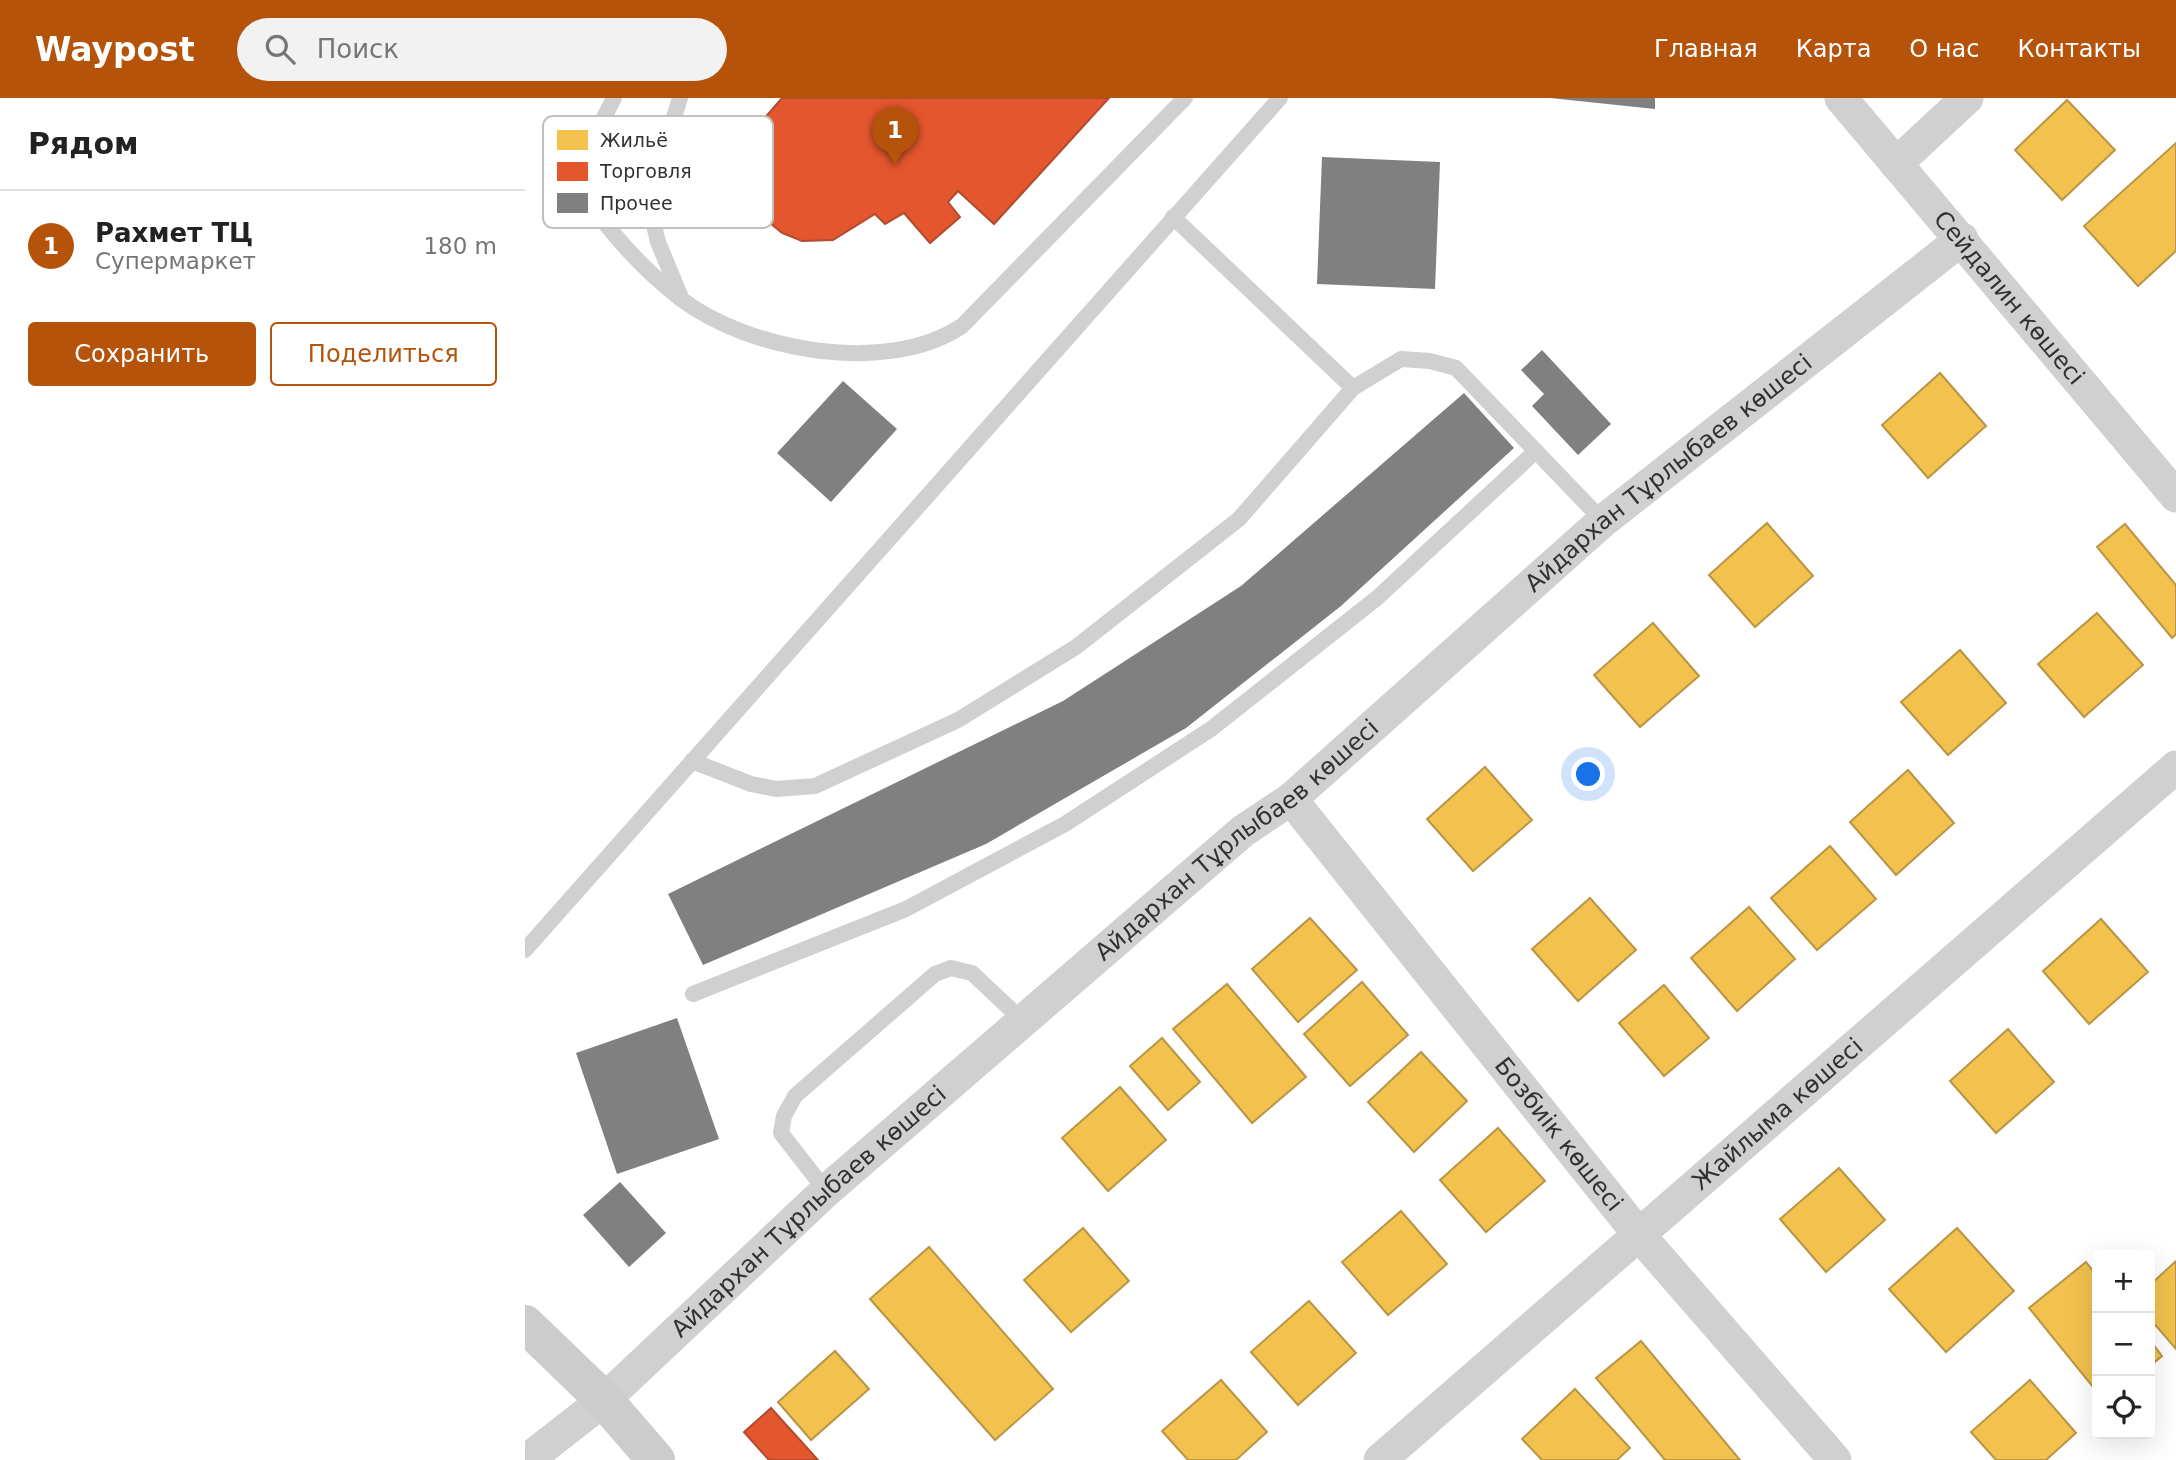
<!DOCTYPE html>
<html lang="ru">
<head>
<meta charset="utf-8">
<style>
	:root { --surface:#fff; --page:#f2f2f2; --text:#222; --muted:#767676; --line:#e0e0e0; --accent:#b45309 }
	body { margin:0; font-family:"DejaVu Sans",sans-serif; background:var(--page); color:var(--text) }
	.controls { position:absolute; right:21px; bottom:21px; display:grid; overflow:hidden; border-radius:7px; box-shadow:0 7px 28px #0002 }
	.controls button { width:63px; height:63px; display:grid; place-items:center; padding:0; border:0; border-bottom:2px solid var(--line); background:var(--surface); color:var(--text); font:35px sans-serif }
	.you { position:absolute; left:1064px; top:677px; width:24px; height:24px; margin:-18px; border:5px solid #fff; border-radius:50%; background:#1a73e8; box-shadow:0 0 0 10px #1a73e833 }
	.badge { display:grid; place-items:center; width:46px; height:46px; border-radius:50%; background:var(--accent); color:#fff; font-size:23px; font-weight:700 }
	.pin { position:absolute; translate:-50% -58px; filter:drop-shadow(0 2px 4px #0008) }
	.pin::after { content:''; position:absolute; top:37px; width:24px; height:21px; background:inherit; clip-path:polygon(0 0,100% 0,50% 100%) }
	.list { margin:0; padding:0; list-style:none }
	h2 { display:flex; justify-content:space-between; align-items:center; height:91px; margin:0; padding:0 28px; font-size:30px }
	h2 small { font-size:23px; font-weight:400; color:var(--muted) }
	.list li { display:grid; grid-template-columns:46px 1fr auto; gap:21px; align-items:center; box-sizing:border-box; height:112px; padding:0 28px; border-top:2px solid var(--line) }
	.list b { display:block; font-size:26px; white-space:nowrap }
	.list p { margin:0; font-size:23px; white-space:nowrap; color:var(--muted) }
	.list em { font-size:23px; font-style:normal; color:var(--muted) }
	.actions { display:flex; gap:14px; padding:21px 28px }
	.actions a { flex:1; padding:16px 0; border:2px solid var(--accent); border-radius:7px; text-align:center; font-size:24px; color:var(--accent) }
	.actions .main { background:var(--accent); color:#fff }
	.icon { flex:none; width:38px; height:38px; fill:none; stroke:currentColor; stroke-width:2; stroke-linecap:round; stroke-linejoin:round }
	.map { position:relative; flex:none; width:1651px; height:1362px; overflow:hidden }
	header { display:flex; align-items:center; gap:42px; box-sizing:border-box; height:98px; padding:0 35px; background:var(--accent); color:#fff }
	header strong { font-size:33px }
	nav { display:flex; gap:38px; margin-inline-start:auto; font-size:24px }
	.search { width:490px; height:63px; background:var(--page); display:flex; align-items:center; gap:18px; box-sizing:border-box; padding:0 24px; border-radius:38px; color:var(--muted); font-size:26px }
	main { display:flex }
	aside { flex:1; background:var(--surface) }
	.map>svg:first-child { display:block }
	.homes { fill:#f2c14e; stroke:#b89645; stroke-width:2 }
	.shops { fill:#e4572e; stroke:#ae4c2f; stroke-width:2 }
	.building { fill:#808080 }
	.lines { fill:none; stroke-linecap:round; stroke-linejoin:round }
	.lane { stroke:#d0d0d0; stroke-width:16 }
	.street { stroke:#d0d0d0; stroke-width:33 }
	.secondary { stroke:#ccc; stroke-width:38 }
	.labels { text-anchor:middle; stroke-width:7; stroke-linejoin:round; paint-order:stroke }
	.street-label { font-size:24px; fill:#313131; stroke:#fff }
	.key { fill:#fff; stroke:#c1c1c1; stroke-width:2 }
	.key-label { font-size:19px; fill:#313131 }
</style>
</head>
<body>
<header>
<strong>Waypost</strong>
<div class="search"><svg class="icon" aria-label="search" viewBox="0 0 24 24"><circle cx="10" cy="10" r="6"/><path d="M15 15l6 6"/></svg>Поиск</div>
<nav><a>Главная</a><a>Карта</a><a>О нас</a><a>Контакты</a></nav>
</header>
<main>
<aside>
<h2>Рядом<small></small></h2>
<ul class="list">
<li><span class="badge">1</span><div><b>Рахмет ТЦ</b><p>Супермаркет</p></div><em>180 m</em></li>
</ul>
<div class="actions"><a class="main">Сохранить</a><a>Поделиться</a></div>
</aside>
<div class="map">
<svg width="1651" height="1362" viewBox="0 0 1651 1362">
	<rect width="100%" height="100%" fill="#fff"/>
	<g class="homes">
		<polygon points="1542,2 1590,52 1537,102 1490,52"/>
		<polygon points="1651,45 1651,153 1613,188 1559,128"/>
		<polygon points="1415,275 1461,328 1403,380 1357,327"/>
		<polygon points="1242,425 1288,478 1230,529 1184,477"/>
		<polygon points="1600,426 1651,487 1651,536 1647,540 1572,449"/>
		<polygon points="1572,515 1618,567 1559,619 1513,566"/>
		<polygon points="1128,525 1174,578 1115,629 1069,577"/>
		<polygon points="1435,552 1481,605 1423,657 1376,604"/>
		<polygon points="960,669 1007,722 948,773 902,721"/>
		<polygon points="1383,672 1429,725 1371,777 1325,724"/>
		<polygon points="1305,748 1351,801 1292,852 1246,800"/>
		<polygon points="1065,800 1111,852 1053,903 1007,851"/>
		<polygon points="1224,809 1270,861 1212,913 1166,860"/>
		<polygon points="785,820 832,872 773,924 727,871"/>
		<polygon points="1576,821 1623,874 1564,926 1518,873"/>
		<polygon points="837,884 883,937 825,988 779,936"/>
		<polygon points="702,886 781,979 727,1025 648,931"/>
		<polygon points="1139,887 1184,940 1139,978 1094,925"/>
		<polygon points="1483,931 1529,984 1471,1035 1425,983"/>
		<polygon points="637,940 675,984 643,1012 605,968"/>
		<polygon points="896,954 942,1003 889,1054 843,1004"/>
		<polygon points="595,989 641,1042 583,1093 537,1040"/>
		<polygon points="973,1030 1020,1083 961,1134 915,1082"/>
		<polygon points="1314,1070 1360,1122 1301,1174 1255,1121"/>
		<polygon points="876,1113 922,1166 863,1217 817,1164"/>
		<polygon points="558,1130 604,1183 546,1234 499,1182"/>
		<polygon points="1432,1130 1489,1193 1421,1254 1364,1191"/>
		<polygon points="404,1149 528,1291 470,1342 345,1201"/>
		<polygon points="1651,1163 1651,1251 1625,1221 1625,1187"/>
		<polygon points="1561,1164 1572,1178 1572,1294 1504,1210"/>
		<polygon points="784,1203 831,1255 773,1307 726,1254"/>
		<polygon points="1625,1242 1637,1258 1625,1268"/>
		<polygon points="1116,1243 1215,1362 1140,1362 1071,1280"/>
		<polygon points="310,1253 344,1291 286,1342 253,1304"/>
		<polygon points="696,1282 742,1334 711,1362 663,1362 637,1333"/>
		<polygon points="1505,1282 1551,1335 1521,1362 1471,1362 1446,1334"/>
		<polygon points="1050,1291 1105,1350 1092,1362 1017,1362 997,1341"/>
	</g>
	<g class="shops">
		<polygon points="257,0 584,0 469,126 433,93 423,104 435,119 405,145 379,115 360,126 350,116 308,142 277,143 257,135 239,120 217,87 216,47"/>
		<polygon points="246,1310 293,1362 244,1362 219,1334"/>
	</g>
	<g class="building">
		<polygon points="1025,0 1130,0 1130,11"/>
		<polygon points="797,59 915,64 910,191 792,186"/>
		<polygon points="1017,252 1086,326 1053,357 1007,308 1019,296 996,272"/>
		<polygon points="318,283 372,331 306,404 252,355"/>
		<polygon points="939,295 989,350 816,508 661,630 461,746 178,867 143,796 538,603 716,488"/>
		<polygon points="152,920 194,1041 92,1076 51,955"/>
		<polygon points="95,1084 141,1135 104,1169 58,1117"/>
	</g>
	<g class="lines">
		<g class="lane">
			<path d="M 89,0 L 73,31 L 62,100 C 88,139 119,172 156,201 C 225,253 362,278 437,228 L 660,0"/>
			<polyline points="648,119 828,290"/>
			<polyline points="155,197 133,144 123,102 155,0"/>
			<polyline points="167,663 226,686 251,691 290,688 433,622 551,549 714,421 828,290 876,261 905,263 931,270 1078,423"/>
			<polyline points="0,852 755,0"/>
			<polyline points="168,896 381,811 540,726 686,631 852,500 1011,353"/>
			<polyline points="301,1093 256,1035 259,1018 270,998 410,876 426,870 447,875 498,923"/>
		</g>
		<g class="street">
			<path id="s1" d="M 1316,0 L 1651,398"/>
			<polyline points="1371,66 1442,0"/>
			<path id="s2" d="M 766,701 L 1115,1138 L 1310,1362"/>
			<path id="s3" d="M 2,1362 L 79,1302 L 301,1093 L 718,733 L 766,701 L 1078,423 L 1437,141"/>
			<path id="s4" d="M 855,1362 L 1651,669"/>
		</g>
		<polyline class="secondary" points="0,1226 79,1302 131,1362"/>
	</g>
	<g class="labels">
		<g class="street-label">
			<text dy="8" stroke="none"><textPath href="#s1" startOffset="261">Сейдалин көшесі</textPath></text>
			<text dy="8" stroke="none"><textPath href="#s3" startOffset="1510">Айдархан Тұрлыбаев көшесі</textPath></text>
			<text dy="8" stroke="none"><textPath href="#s3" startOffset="943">Айдархан Тұрлыбаев көшесі</textPath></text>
			<text dy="8" stroke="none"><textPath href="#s4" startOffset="527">Жайлыма көшесі</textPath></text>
			<text dy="8" stroke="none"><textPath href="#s2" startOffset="429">Бозбиік көшесі</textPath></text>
			<text dy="8" stroke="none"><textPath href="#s3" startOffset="376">Айдархан Тұрлыбаев көшесі</textPath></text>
		</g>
	</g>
	<rect x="18" y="18" width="230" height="112" rx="10" class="key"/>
	<rect x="32" y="32" width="31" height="20" fill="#f2c14e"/>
	<rect x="32" y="64" width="31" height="19" fill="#e4572e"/>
	<rect x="32" y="95" width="31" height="20" fill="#808080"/>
	<g class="key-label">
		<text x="75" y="49">Жильё</text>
		<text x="75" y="80">Торговля</text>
		<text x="75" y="112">Прочее</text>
	</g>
</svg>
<div class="controls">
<button>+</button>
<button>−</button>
<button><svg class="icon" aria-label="locate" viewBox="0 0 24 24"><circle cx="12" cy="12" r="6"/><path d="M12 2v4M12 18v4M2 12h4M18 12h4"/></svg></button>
</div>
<div class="you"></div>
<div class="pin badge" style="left:370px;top:67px">1</div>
</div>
</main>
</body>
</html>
